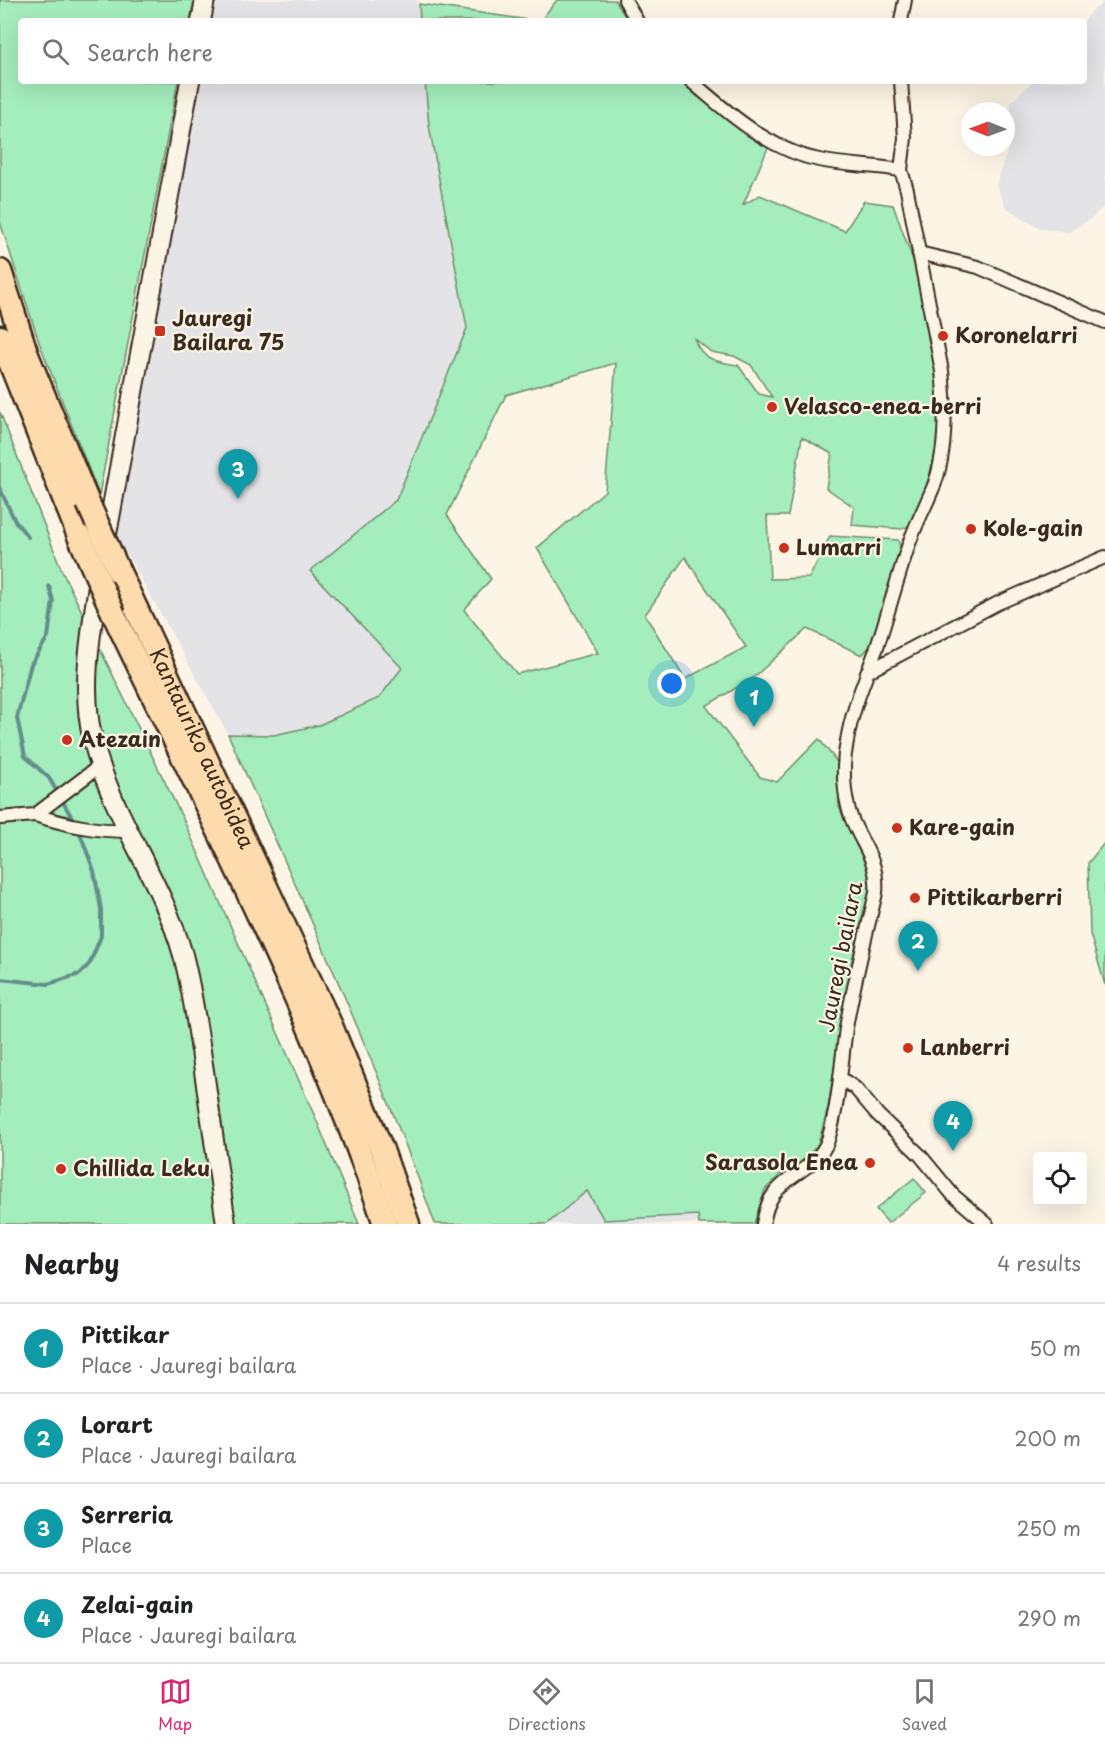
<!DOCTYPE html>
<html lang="en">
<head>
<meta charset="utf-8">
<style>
	:root { --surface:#fff; --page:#f2f2f2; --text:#202124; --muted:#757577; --line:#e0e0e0; --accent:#db2777 }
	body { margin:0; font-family:"Playpen Sans",sans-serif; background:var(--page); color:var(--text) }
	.controls { position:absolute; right:18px; bottom:18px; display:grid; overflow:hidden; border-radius:6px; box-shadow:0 6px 24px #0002 }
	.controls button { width:54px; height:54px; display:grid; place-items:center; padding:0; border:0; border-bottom:2px solid var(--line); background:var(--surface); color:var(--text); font:30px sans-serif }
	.compass { position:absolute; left:961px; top:102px; width:54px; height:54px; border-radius:50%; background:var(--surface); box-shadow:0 6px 24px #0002; rotate:271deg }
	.you { position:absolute; left:672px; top:684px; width:21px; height:21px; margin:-15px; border:4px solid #fff; border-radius:50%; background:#1a73e8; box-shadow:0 0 0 9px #1a73e833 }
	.badge { display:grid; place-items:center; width:39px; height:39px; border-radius:50%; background:var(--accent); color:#fff; font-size:20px; font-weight:700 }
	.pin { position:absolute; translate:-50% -50px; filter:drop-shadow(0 2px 3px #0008) }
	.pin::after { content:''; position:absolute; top:32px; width:21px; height:18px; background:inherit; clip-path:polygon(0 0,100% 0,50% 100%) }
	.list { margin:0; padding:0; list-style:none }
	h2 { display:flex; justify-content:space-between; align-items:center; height:78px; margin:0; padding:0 24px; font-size:26px }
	h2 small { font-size:20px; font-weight:400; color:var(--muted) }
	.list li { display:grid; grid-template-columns:39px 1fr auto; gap:18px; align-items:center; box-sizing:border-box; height:90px; padding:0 24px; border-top:2px solid var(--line) }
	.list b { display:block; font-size:22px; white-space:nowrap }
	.list p { margin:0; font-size:20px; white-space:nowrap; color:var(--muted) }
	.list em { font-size:20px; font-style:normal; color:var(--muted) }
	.icon { flex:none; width:33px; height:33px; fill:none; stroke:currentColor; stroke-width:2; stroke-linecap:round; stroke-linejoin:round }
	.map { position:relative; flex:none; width:1105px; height:1224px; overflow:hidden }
	.search { position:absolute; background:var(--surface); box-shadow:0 6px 24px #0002; left:18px; right:18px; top:18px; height:66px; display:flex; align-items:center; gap:15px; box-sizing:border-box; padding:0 21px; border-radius:6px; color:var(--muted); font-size:22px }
	.sheet { height:438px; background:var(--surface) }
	nav { display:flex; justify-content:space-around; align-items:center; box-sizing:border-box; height:84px; border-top:2px solid var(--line); background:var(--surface); font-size:16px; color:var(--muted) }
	nav a { display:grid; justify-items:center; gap:3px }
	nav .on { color:var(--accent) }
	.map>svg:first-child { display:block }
	.built { fill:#e4e4e7 }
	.green { fill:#a4edbc; stroke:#708c6d; stroke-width:1.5; fill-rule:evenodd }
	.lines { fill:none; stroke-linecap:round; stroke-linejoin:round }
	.stream { stroke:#648e8c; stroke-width:4 }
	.minor-casing { stroke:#3b2a1e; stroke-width:16 }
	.secondary-casing { stroke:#3b2a1e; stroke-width:22 }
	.motorway-casing { stroke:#3b2a1e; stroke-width:27 }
	.minor { stroke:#fcf5e5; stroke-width:12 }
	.secondary { stroke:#fcf5e5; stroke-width:18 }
	.motorway { stroke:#fedbac; stroke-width:22 }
	.motorway-bridge-casing { stroke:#3b2a1e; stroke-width:27; stroke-linecap:butt }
	.motorway-bridge { stroke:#fedbac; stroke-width:22 }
	.poi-dot { fill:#c8321e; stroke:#fcf5e5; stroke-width:2 }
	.labels { text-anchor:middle; stroke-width:4.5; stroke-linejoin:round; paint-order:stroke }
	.poi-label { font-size:21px; font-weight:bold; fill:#3b2a1e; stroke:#fcf5e5; text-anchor:start }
	.street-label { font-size:21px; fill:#3b2a1e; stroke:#fcf5e5 }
</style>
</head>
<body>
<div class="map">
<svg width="1105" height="1224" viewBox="0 0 1105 1224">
	<rect width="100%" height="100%" fill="#fcf5e5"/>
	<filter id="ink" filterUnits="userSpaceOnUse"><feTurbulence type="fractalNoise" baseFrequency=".0167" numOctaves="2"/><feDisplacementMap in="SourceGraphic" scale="12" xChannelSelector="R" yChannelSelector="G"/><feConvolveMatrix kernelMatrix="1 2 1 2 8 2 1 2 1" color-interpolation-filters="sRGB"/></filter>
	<g filter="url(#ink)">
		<g class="built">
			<polygon points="212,0 417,0 420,21 208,21"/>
			<polygon points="1105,1 1105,205 1091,219 1069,232 1042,229 1006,208 996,185 1010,143 1011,102 1033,81 1084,81 1084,21 1092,11"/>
			<polygon points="197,81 425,81 429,126 468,327 396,500 310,571 402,668 379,698 319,725 274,735 228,734 117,536"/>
			<polygon points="587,1191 604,1220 698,1215 699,1224 547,1224"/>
		</g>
		<g class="green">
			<polygon points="0,0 194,0 190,21 21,21 21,81 178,81 99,495 39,342 0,222"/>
			<polygon points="557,0 615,0 628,21 540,21"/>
			<polygon points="419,4 536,21 420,21"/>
			<path d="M 425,81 L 682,81 L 697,96 L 768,148 L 743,205 L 760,195 L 845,231 L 864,201 L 893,205 L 917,271 L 934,357 L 940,405 L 937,446 L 924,495 L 911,525 L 902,529 L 852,525 L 854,507 L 826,488 L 832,454 L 802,437 L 788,516 L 767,516 L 770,579 L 809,578 L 830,536 L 898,540 L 901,549 L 872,644 L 862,655 L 807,629 L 753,678 L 706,706 L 760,777 L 777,782 L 819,739 L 838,763 L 839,807 L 869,871 L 869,891 L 850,970 L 828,1108 L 818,1144 L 802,1163 L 784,1171 L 765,1190 L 754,1224 L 699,1224 L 698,1215 L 604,1220 L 587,1191 L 547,1224 L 435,1224 C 375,1057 300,896 228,734 L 274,735 L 319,725 L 379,698 L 402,668 L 310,571 L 396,500 L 467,328 L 429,126 ZM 694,338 L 711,352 L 734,356 L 751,365 L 772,397 L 759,394 L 738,365 C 717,362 701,360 694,338 ZM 616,363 L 605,491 L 537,548 L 598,653 L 517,674 L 464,610 L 491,579 L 447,515 L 506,395 ZM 685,557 L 746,647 L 685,679 L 645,615 Z"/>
			<polygon points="0,412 62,571 184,821 316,1119 359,1224 0,1224"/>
			<polygon points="1105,842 1105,985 1090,934 1088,863"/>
			<polygon points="914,1178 926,1193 888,1223 876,1209"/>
		</g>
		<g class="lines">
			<g class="stream">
				<polyline points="0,489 15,521 28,537"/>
				<polyline points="49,586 53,601 48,637 31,664 17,718 25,756 49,778 74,821"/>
				<polyline points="0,979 48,984 80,974 90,963 101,936 101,909 94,871 78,828"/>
			</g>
			<g class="minor-casing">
				<g id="minor">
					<polyline points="625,0 637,21"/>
					<polyline points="901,21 905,0"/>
					<path d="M 691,81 C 728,113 770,150 819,160 C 846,166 873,165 901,170"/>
					<polyline points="919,253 978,267 1105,322"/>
					<polyline points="867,672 998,603 1105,557"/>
					<path d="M 35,815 C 67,825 95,831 129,831"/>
					<polyline points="0,818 35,815 101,765"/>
					<polyline points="840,1078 855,1088 878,1115 920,1155 953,1195 987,1224"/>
					<path d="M 763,1224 C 765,1214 767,1203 774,1194 C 789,1173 819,1167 828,1140 C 839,1104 841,1065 846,1028 C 854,982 865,938 876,893 C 879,860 862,846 851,817 C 843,794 842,765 847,741 C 852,709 865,680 876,650 C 887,617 896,583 907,550 C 914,527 926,506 935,483 C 947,448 946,407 942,371 L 907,190 L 901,170 L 905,138 L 901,81"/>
				</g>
			</g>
			<g class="secondary-casing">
				<g id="secondary">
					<polyline points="201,21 205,0"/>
					<polyline points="105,545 190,81"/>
					<path d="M 99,579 C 91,632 80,688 93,741 C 112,817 162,880 183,955 C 193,993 198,1032 204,1071 C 211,1122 219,1173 226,1224"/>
				</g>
			</g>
			<g class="motorway-casing">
				<g id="motorway">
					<polyline points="0,271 27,355 88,503"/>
					<polyline points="0,337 79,536"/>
					<path id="s1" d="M 119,572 L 331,1026 L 382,1150 L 408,1224"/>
					<path d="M 114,615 C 210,815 314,1014 385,1224"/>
				</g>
			</g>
			<use href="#minor" class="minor"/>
			<use href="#secondary" class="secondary"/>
			<use href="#motorway" class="motorway"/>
			<g class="motorway-bridge-casing">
				<g id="motorway-bridge">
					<polyline points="88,503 119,572"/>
					<polyline points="79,536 114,615"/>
				</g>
			</g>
			<use href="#motorway-bridge" class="motorway-bridge"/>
		</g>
	</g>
	<g class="poi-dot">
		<rect x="154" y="325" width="12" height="12" rx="3"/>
		<circle cx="943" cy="336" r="6"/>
		<circle cx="772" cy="407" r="6"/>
		<circle cx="971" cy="529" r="6"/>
		<circle cx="784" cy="548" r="6"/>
		<circle cx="67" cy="740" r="6"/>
		<circle cx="897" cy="828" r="6"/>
		<circle cx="915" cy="898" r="6"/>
		<circle cx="908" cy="1048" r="6"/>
		<circle cx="870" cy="1163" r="6"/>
		<circle cx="61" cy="1169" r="6"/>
	</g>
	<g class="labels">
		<g class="poi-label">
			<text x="172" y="326">Jauregi<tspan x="172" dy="24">Bailara 75</tspan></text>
			<text x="955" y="343">Koronelarri</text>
			<text x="784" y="414">Velasco-enea-berri</text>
			<text x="983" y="536">Kole-gain</text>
			<text x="796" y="555">Lumarri</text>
			<text x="79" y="747">Atezain</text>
			<text x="909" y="835">Kare-gain</text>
			<text x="927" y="905">Pittikarberri</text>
			<text x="920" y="1055">Lanberri</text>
			<text x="858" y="1170" text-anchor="end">Sarasola Enea</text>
			<text x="73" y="1176">Chillida Leku</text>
		</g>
		<g class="street-label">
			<text dy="7" stroke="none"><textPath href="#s1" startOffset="195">Kantauriko autobidea</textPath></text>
			<text transform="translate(841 957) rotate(-79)" y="7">Jauregi bailara</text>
		</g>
	</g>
</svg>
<div class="controls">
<button><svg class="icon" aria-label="locate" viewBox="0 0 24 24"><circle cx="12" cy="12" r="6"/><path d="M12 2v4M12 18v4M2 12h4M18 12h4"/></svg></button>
</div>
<svg class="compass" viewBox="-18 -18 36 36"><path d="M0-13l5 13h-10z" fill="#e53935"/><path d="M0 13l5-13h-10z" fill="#757577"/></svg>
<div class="you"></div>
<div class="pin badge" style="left:754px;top:727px;background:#0f9aa8">1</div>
<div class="pin badge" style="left:918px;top:971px;background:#0f9aa8">2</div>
<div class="pin badge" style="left:238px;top:499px;background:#0f9aa8">3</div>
<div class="pin badge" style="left:953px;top:1151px;background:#0f9aa8">4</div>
<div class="search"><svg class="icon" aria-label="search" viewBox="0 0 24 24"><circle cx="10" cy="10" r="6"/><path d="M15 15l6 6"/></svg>Search here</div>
</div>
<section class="sheet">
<h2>Nearby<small>4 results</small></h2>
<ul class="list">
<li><span class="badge" style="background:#0f9aa8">1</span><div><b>Pittikar</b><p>Place · Jauregi bailara</p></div><em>50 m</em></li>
<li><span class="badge" style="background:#0f9aa8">2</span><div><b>Lorart</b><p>Place · Jauregi bailara</p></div><em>200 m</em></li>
<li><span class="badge" style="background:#0f9aa8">3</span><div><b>Serreria</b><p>Place</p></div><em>250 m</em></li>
<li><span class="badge" style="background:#0f9aa8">4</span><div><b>Zelai-gain</b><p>Place · Jauregi bailara</p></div><em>290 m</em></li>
</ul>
</section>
<nav>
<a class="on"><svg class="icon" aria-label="map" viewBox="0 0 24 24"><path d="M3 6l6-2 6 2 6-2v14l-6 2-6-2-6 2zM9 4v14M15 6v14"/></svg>Map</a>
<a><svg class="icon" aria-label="directions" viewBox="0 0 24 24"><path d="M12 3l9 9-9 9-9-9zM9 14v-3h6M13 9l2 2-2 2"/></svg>Directions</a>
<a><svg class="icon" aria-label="saved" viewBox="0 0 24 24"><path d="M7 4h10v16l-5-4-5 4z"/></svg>Saved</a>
</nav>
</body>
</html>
